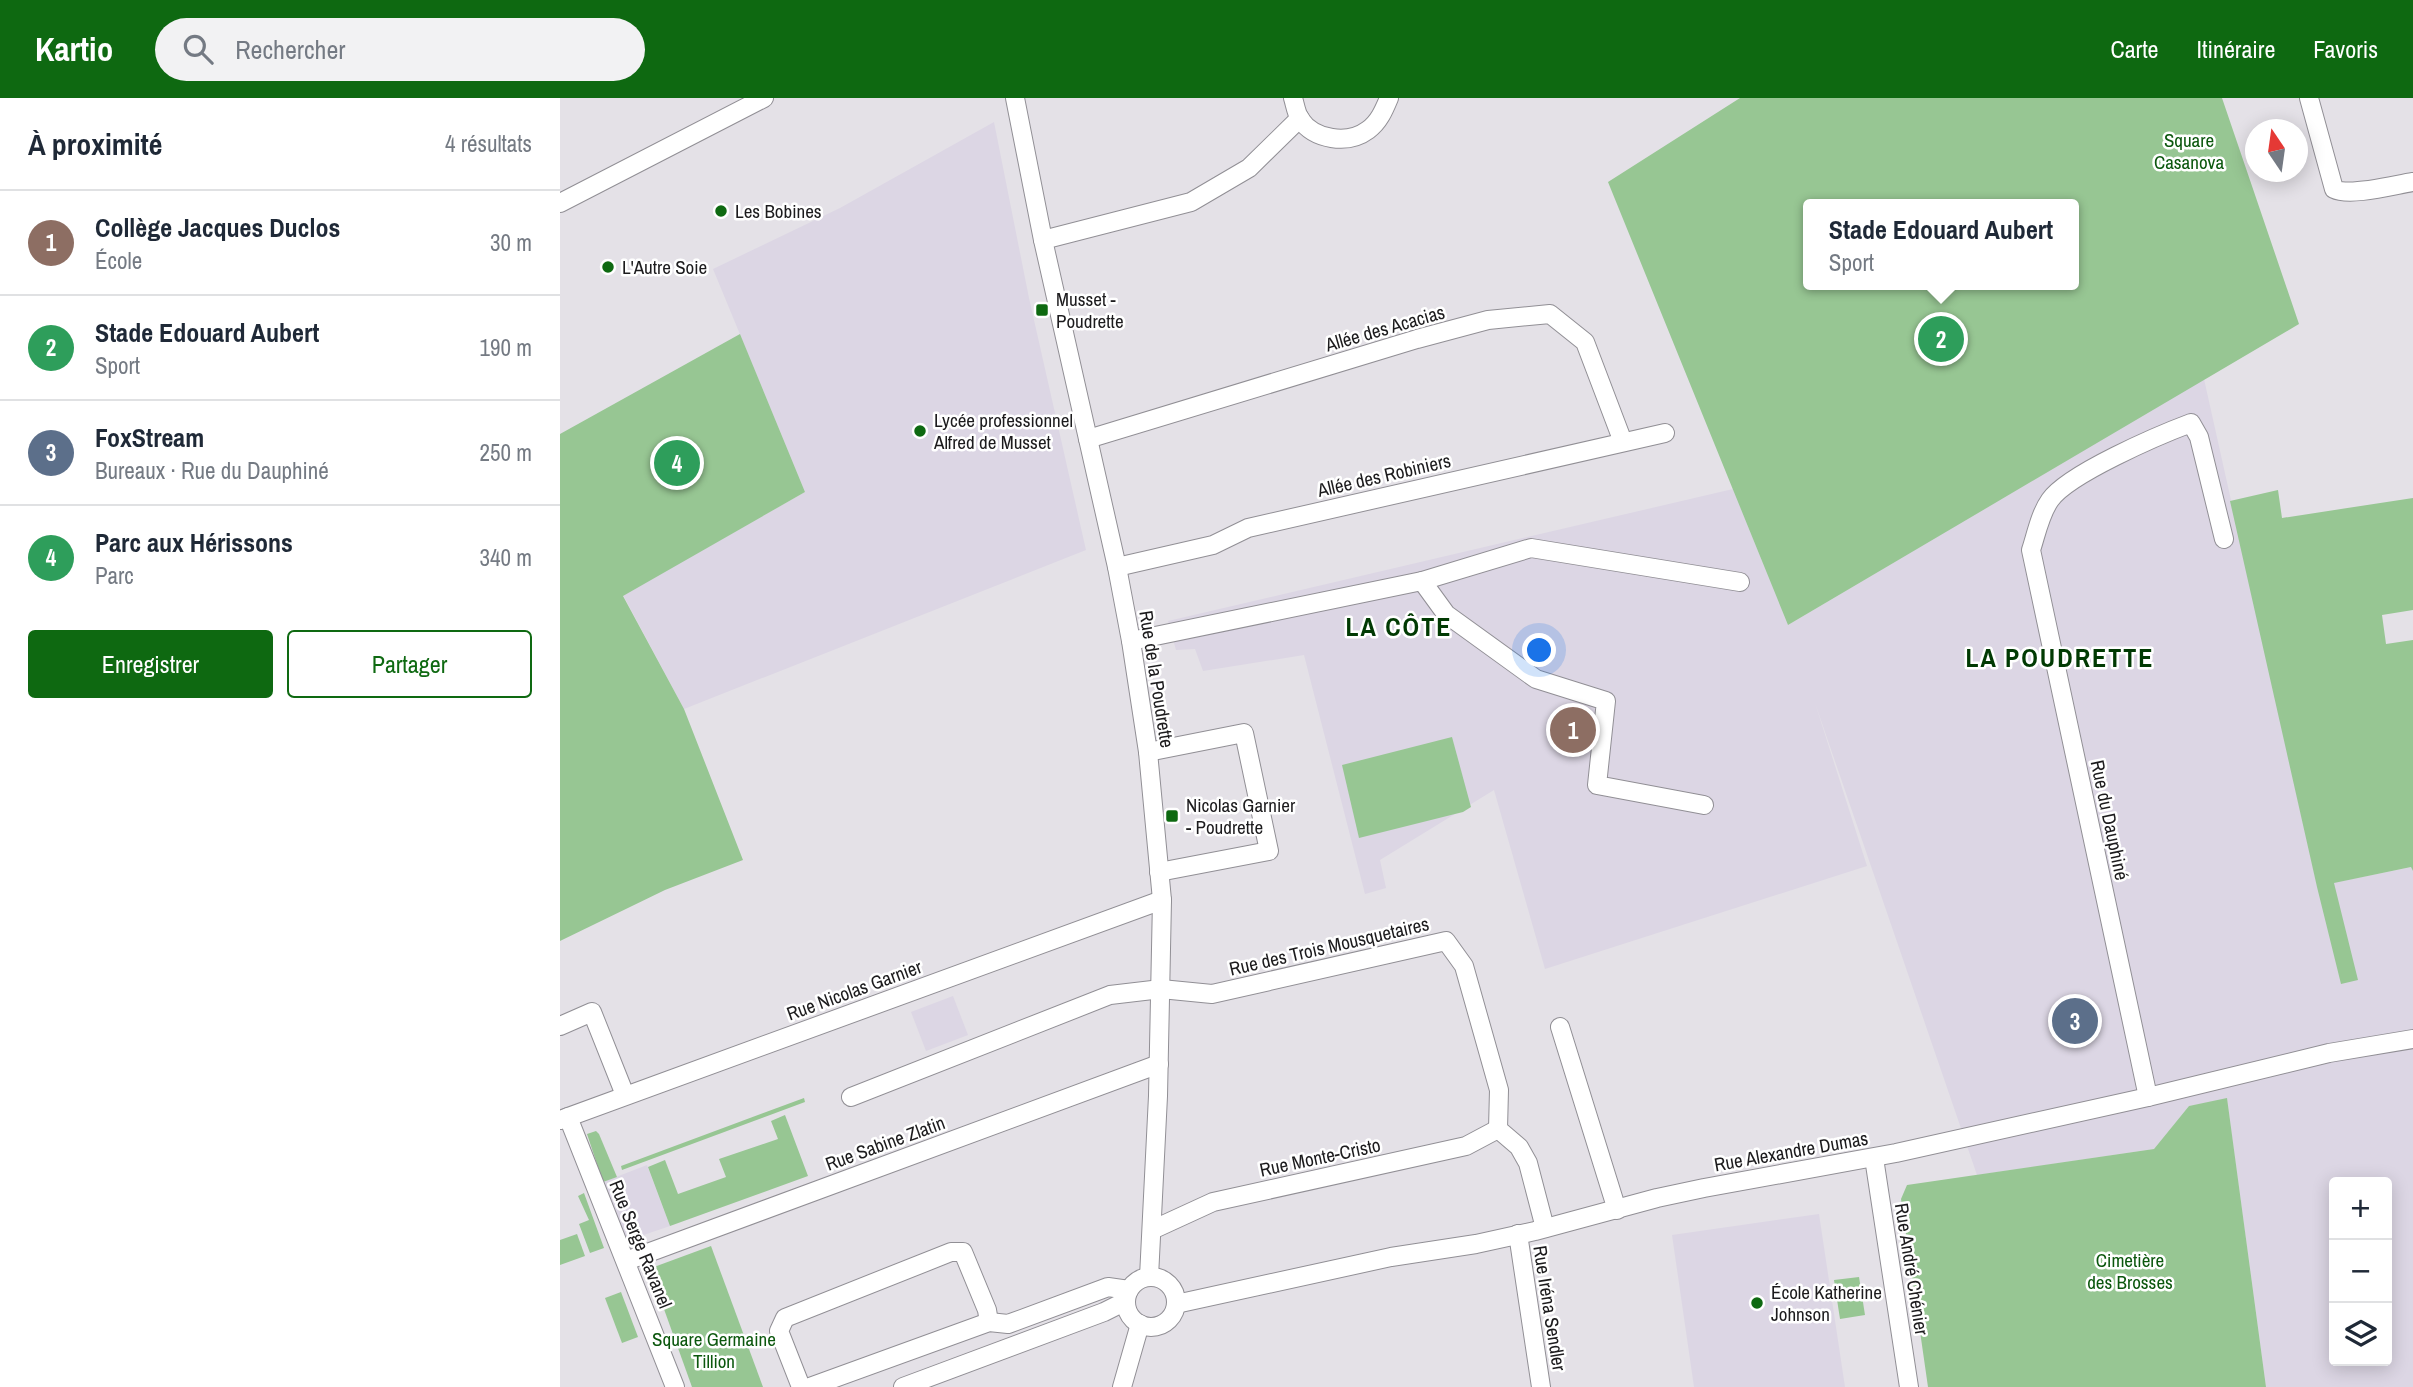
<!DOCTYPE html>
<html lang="fr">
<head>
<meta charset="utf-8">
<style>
	:root { --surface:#fff; --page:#f2f2f3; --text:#1f2937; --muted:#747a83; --line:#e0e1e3; --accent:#0e6911 }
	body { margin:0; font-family:"Archivo Narrow",sans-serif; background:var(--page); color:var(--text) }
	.controls { position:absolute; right:21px; bottom:21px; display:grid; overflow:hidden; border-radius:7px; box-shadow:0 4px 18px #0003 }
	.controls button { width:63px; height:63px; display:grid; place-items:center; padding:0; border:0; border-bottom:2px solid var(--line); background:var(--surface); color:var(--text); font:35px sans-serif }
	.compass { position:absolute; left:1685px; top:21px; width:63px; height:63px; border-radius:50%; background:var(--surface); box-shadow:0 4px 18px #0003; rotate:347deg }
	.you { position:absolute; left:980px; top:553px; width:24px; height:24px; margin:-18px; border:5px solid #fff; border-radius:50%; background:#1a73e8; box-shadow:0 0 0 10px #1a73e833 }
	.badge { display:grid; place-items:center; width:46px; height:46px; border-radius:50%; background:var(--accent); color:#fff; font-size:23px; font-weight:700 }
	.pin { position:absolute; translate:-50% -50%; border:4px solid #fff; box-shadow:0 2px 7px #0006 }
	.popup { position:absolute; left:1243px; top:101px; width:276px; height:91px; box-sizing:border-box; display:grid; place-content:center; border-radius:7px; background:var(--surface); filter:drop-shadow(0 2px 5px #0005); font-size:23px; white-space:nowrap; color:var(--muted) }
	.popup b { font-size:26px; color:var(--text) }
	.popup::after { content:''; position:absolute; left:50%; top:100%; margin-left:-14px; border:14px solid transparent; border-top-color:var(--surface) }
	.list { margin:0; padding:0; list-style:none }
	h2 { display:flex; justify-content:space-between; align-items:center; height:91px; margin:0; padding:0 28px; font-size:30px }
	h2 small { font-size:23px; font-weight:400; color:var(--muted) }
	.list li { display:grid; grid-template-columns:46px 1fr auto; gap:21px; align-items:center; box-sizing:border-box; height:105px; padding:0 28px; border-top:2px solid var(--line) }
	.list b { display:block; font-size:26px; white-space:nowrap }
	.list p { margin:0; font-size:23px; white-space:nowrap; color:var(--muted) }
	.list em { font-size:23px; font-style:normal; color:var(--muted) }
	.actions { display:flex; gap:14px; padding:21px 28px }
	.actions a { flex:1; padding:16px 0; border:2px solid var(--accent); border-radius:7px; text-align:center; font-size:24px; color:var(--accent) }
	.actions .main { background:var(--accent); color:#fff }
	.icon { flex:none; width:38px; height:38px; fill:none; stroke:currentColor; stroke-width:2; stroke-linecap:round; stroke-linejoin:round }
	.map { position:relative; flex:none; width:1853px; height:1289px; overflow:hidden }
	header { display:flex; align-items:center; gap:42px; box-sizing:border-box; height:98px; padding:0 35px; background:var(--accent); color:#fff }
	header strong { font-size:33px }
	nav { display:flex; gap:38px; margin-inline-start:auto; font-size:24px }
	.search { width:490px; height:63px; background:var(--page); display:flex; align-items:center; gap:18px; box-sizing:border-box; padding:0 24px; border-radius:38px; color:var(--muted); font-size:26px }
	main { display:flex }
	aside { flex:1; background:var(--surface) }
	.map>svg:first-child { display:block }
	.built { fill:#dcd6e4; fill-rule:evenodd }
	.green { fill:#97c693; fill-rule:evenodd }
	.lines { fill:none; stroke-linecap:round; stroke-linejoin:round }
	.minor-casing { stroke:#918f95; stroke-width:20 }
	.minor { stroke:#fff; stroke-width:18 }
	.poi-dot { fill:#0e6911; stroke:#fff; stroke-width:2.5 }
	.labels { text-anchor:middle; stroke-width:5; stroke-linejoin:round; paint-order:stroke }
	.park-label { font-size:19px; fill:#0b570d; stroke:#fff }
	.poi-label { font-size:19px; fill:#1c1b1d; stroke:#fff; text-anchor:start }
	.street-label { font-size:19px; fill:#1c1b1d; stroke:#fff }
	.district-label { font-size:26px; font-weight:bold; letter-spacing:2px; fill:#013a03; stroke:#fff }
</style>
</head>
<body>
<header>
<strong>Kartio</strong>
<div class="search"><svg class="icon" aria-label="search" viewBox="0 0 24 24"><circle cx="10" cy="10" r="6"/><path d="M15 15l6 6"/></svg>Rechercher</div>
<nav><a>Carte</a><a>Itinéraire</a><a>Favoris</a></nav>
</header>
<main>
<aside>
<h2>À proximité<small>4 résultats</small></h2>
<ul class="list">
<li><span class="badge" style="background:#8d6e63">1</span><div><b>Collège Jacques Duclos</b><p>École</p></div><em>30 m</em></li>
<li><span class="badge" style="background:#2e9e5b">2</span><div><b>Stade Edouard Aubert</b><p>Sport</p></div><em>190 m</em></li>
<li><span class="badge" style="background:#5c6f8a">3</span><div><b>FoxStream</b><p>Bureaux · Rue du Dauphiné</p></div><em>250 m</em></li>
<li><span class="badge" style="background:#2e9e5b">4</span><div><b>Parc aux Hérissons</b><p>Parc</p></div><em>340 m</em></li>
</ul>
<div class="actions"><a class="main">Enregistrer</a><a>Partager</a></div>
</aside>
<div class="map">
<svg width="1853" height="1289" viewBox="0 0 1853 1289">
	<rect width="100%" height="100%" fill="#e4e1e7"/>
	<g class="built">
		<polygon points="434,24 469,200 526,452 124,611 63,497 245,394 153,171 280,110"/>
		<path d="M 1644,281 L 1757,788 L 1852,769 L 1853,773 L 1853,1289 L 1706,1289 L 1667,1001 L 1629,1008 L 1594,1051 L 1417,1077 L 1255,605 L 1307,768 L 985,871 L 934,692 L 820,762 L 826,790 L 805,796 L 744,557 L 643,573 L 635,551 L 616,552 L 608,523 L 1173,391 L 1228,527 ZM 1774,1084 L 1827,1084 L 1827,1263 L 1774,1263 Z"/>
		<polygon points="393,898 408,937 366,953 351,914"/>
		<polygon points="87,1067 110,1128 66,1143 43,1084"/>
		<polygon points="1259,1116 1285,1289 1134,1289 1112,1137"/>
	</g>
	<g class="green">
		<path d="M 1180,0 L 1662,0 L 1739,226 L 1228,527 L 1048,84 ZM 1248,106 L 1514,106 L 1514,187 L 1248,187 Z"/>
		<polygon points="180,236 245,394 63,498 124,611 183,762 105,792 0,843 0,336"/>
		<polygon points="1718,392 1722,420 1853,400 1853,512 1822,517 1826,546 1853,542 1853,773 1851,769 1774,785 1798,882 1781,886 1757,789 1670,403"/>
		<polygon points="892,639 911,709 903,714 799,740 782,667"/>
		<polygon points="244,1000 245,1004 62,1072 61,1068"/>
		<polygon points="1667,1000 1706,1289 1368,1289 1341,1101 1347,1087 1594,1051 1629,1008"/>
		<polygon points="225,1017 248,1078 110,1128 88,1069 105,1062 118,1096 166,1079 159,1061 218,1041 211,1023"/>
		<polygon points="36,1033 39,1036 57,1079 43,1084 27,1036"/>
		<polygon points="24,1095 44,1150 30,1155 19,1126 29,1122 18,1098"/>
		<polygon points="17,1136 25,1158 0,1167 0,1142"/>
		<polygon points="151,1148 203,1289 132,1289 91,1175 94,1169"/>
		<polygon points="1299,1179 1305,1217 1280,1221 1274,1182"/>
		<polygon points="61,1194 78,1239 62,1245 45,1200"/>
	</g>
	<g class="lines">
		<g class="minor-casing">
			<g id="minor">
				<polyline points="455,0 483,142 557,469 571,543 588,654 602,802 598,998 589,1179"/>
				<path d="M 733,0 C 735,6 736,15 740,21 C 754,42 788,47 808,32 C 819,24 824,12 829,0"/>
				<path d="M 1749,0 L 1774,91 C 1790,99 1834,87 1853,84"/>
				<polyline points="0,105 204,0"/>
				<polyline points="483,142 631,104 689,70 740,20"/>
				<polyline points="528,341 857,241 928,222 990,216 1025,244 1063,344"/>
				<polyline points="557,469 653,447 688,430 1105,335"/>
				<polyline points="862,483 971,450 1180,484"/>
				<polyline points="571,543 862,483 886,516 976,581 1046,603 1037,687 1144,707"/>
				<polyline points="588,654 684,635 709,753 599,774"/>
				<polyline points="0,928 32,914 65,997"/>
				<polyline points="1000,929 1057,1112"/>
				<polyline points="291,999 550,897 601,891 652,896 886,843 904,868 939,992 938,1031 959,1049 968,1065 985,1130"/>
				<path d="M 1588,999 L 1471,452 C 1476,437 1480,416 1490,402 C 1508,376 1599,337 1631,325 L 1639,339 L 1664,441"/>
				<polyline points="8,1019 115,1289"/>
				<polyline points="0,1022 602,802"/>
				<polyline points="1314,1060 1349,1289"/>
				<polyline points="592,1132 653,1104 906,1048 938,1031"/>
				<polyline points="958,1136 981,1289"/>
				<polyline points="66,1163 599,966"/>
				<circle cx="591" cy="1204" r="25"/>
				<polyline points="616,1206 831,1159 916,1146 975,1133 1097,1100 1144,1090 1336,1055 1588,999 1769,955 1853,941"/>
				<polyline points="241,1289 219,1233 225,1220 391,1154 403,1154 427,1212 429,1224"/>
				<polyline points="250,1289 429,1224 448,1226 548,1189 569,1192"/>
				<polyline points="343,1289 544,1214 566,1203"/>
				<polyline points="562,1289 580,1226"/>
			</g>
		</g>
		<use href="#minor" class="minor"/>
	</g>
	<g class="poi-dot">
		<circle cx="161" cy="113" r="7"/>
		<circle cx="48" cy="169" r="7"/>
		<rect x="475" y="205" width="14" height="14" rx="3.5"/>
		<circle cx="360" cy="333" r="7"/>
		<rect x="605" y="711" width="14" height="14" rx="3.5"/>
		<circle cx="1197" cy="1205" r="7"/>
	</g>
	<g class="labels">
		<g class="park-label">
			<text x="1629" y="49">Square<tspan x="1629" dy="22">Casanova</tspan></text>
			<text x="1570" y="1169">Cimetière<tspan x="1570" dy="22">des Brosses</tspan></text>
			<text x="154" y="1248">Square Germaine<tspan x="154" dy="22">Tillion</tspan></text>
		</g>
		<g class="poi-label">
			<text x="175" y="120">Les Bobines</text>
			<text x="62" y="176">L'Autre Soie</text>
			<text x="496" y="208">Musset -<tspan x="496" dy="22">Poudrette</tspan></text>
			<text x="374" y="329">Lycée professionnel<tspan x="374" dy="22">Alfred de Musset</tspan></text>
			<text x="626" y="714">Nicolas Garnier<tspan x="626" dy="22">- Poudrette</tspan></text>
			<text x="1211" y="1201">École Katherine<tspan x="1211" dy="22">Johnson</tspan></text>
		</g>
		<g class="street-label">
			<text transform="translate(825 230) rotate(-16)" y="7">Allée des Acacias</text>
			<text transform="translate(824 377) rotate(-13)" y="7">Allée des Robiniers</text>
			<text transform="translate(597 581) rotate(81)" y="7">Rue de la Poudrette</text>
			<text transform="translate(1550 722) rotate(78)" y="7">Rue du Dauphiné</text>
			<text transform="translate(769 848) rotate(-13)" y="7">Rue des Trois Mousquetaires</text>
			<text transform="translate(294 892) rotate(-20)" y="7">Rue Nicolas Garnier</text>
			<text transform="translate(325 1045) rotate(-20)" y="7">Rue Sabine Zlatin</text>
			<text transform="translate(1231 1053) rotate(-10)" y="7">Rue Alexandre Dumas</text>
			<text transform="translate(760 1059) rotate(-12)" y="7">Rue Monte-Cristo</text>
			<text transform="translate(81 1146) rotate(68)" y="7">Rue Serge Ravanel</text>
			<text transform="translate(1352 1171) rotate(81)" y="7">Rue André Chénier</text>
			<text transform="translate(990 1210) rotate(81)" y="7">Rue Iréna Sendler</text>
		</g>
		<g class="district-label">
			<text x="839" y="538">LA CÔTE</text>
			<text x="1500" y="569">LA POUDRETTE</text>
		</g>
	</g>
</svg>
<div class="controls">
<button>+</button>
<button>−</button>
<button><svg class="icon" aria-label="layers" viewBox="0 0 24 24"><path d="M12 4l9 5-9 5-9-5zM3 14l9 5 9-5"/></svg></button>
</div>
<svg class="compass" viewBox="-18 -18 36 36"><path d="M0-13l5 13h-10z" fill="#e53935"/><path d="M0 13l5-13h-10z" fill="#747a83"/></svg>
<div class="you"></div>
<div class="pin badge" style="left:1013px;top:632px;background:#8d6e63">1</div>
<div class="pin badge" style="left:1381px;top:241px;background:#2e9e5b">2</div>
<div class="popup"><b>Stade Edouard Aubert</b>Sport</div>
<div class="pin badge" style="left:1515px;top:923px;background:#5c6f8a">3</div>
<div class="pin badge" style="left:117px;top:365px;background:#2e9e5b">4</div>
</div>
</main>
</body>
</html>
